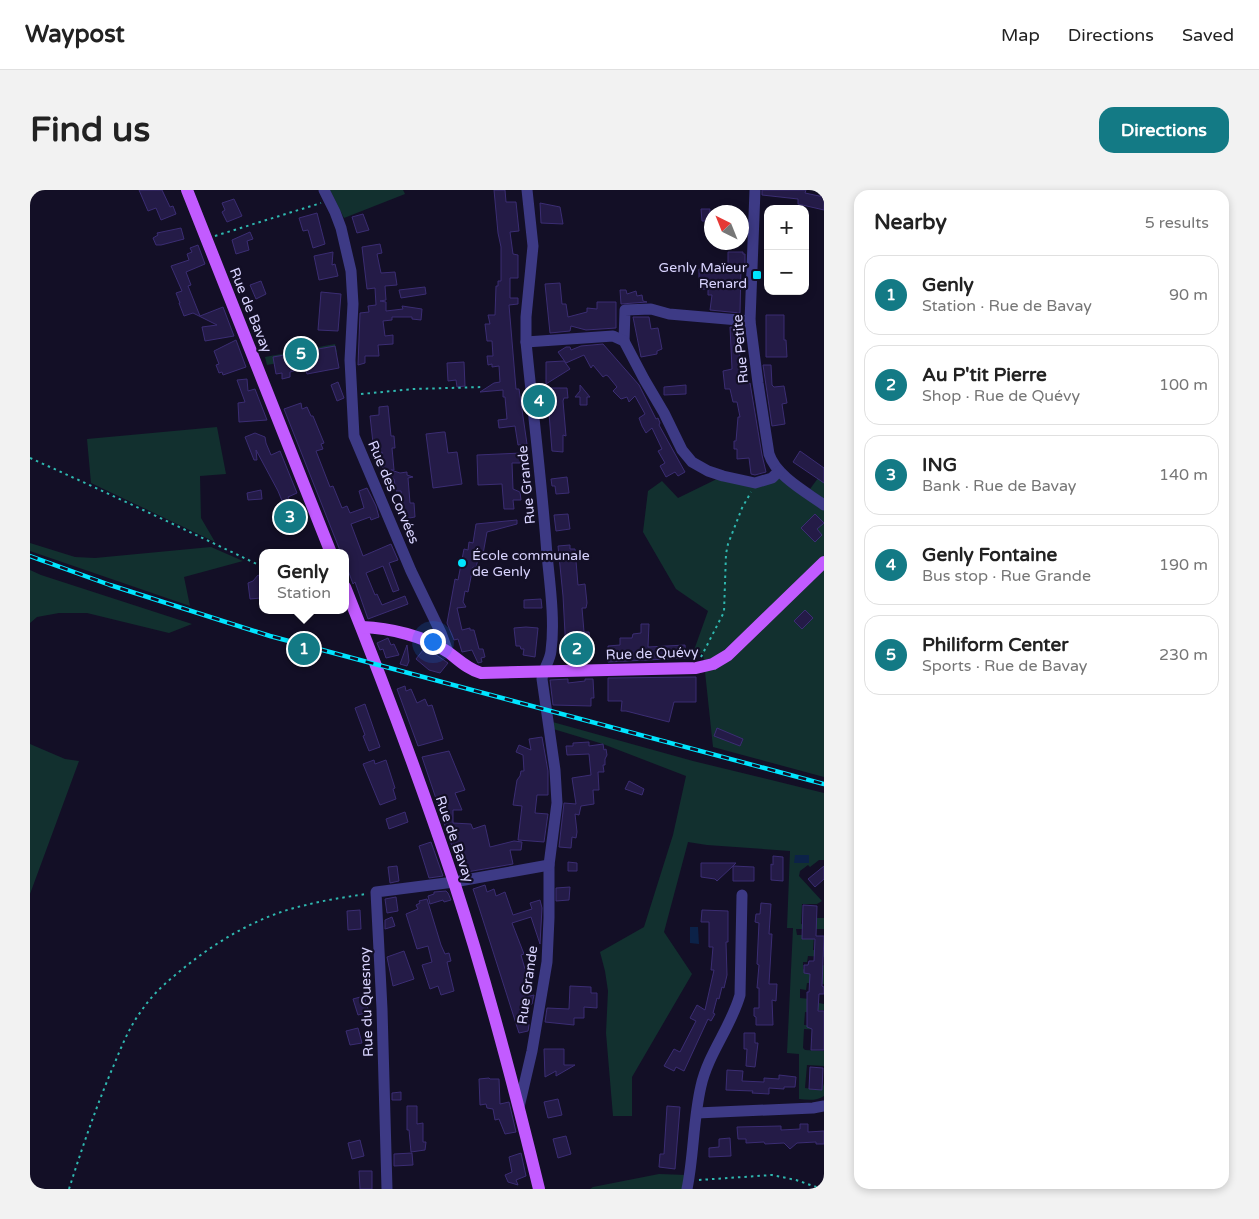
<!DOCTYPE html>
<html lang="en">
<head>
<meta charset="utf-8">
<style>
	:root { --surface:#fff; --page:#f2f2f2; --text:#222; --muted:#767676; --line:#e0e0e0; --accent:#137a85 }
	body { margin:0; font-family:"Varela Round",sans-serif; background:var(--page); color:var(--text) }
	.controls { position:absolute; right:15px; top:15px; display:grid; overflow:hidden; border-radius:10px; box-shadow:0 2px 8px #0003 }
	.controls button { width:45px; height:45px; display:grid; place-items:center; padding:0; border:0; border-bottom:1px solid var(--line); background:var(--surface); color:var(--text); font:25px sans-serif }
	.compass { position:absolute; left:674px; top:15px; width:45px; height:45px; border-radius:50%; background:var(--surface); box-shadow:0 2px 8px #0003; rotate:317deg }
	.you { position:absolute; left:402px; top:451px; width:18px; height:18px; margin:-12px; border:4px solid #fff; border-radius:50%; background:#1a73e8; box-shadow:0 0 0 8px #1a73e833 }
	.badge { display:grid; place-items:center; width:32px; height:32px; border-radius:50%; background:var(--accent); color:#fff; font-size:16px; font-weight:700 }
	.pin { position:absolute; translate:-50% -50%; border:2px solid #fff; box-shadow:0 1px 5px #0006 }
	.popup { position:absolute; left:229px; top:359px; width:90px; height:65px; box-sizing:border-box; display:grid; place-content:center; border-radius:10px; background:var(--surface); filter:drop-shadow(0 1px 4px #0005); font-size:16px; white-space:nowrap; color:var(--muted) }
	.popup b { font-size:19px; color:var(--text) }
	.popup::after { content:''; position:absolute; left:50%; top:100%; margin-left:-10px; border:10px solid transparent; border-top-color:var(--surface) }
	.list { margin:0; padding:0; list-style:none }
	h2 { display:flex; justify-content:space-between; align-items:center; height:65px; margin:0; padding:0 20px; font-size:21px }
	h2 small { font-size:16px; font-weight:400; color:var(--muted) }
	.list li { display:grid; grid-template-columns:32px 1fr auto; gap:15px; align-items:center; box-sizing:border-box; height:80px; margin:0 10px 10px; padding:0 10px; border:1px solid var(--line); border-radius:15px }
	.list b { display:block; font-size:19px; white-space:nowrap }
	.list p { margin:0; font-size:16px; white-space:nowrap; color:var(--muted) }
	.list em { font-size:16px; font-style:normal; color:var(--muted) }
	.map { position:relative; flex:none; width:794px; height:999px; overflow:hidden; border-radius:15px }
	header { display:flex; align-items:center; gap:30px; box-sizing:border-box; height:70px; padding:0 25px; background:var(--surface); border-bottom:1px solid var(--line) }
	header strong { font-size:24px }
	nav { display:flex; gap:28px; margin-inline-start:auto; font-size:18px }
	.intro { display:flex; align-items:center; justify-content:space-between; box-sizing:border-box; height:120px; padding:0 30px }
	h1 { margin:0; font-size:35px }
	.button { padding:12px 22px; border-radius:15px; background:var(--accent); color:#fff; font-size:18px; font-weight:700 }
	main { display:flex; gap:30px; padding:0 30px }
	aside { flex:1; background:var(--surface); border-radius:15px; box-shadow:0 2px 8px #0003 }
	.map>svg:first-child { display:block }
	.green { fill:#12302f }
	.water { fill:#0c2248 }
	.building { fill:#241b47; stroke:#3b2d73 }
	.lines { fill:none; stroke-linecap:round; stroke-linejoin:round }
	.path { stroke:#2fb8b0; stroke-width:2; stroke-dasharray:2.5 4; stroke-linecap:butt }
	.minor { stroke:#3d3a85; stroke-width:11 }
	.major { stroke:#c25bff; stroke-width:12 }
	.rail-casing { stroke:#00e5ff; stroke-width:4.5 }
	.rail { stroke:#130f26; stroke-width:2.5; stroke-dasharray:8; stroke-linecap:butt }
	.poi-dot { fill:#00e5ff; stroke:#130f26; stroke-width:2 }
	.labels { text-anchor:middle; stroke-width:4.5; stroke-linejoin:round; paint-order:stroke }
	.poi-label { font-size:14px; fill:#d9d4ff; stroke:#130f26; text-anchor:end }
	.street-label { font-size:14px; fill:#d9d4ff; stroke:#130f26 }
</style>
</head>
<body>
<header>
<strong>Waypost</strong>
<nav><a>Map</a><a>Directions</a><a>Saved</a></nav>
</header>
<div class="intro"><h1>Find us</h1><a class="button">Directions</a></div>
<main>
<div class="map">
<svg width="794" height="999" viewBox="0 0 794 999">
	<rect width="100%" height="100%" fill="#130f26"/>
	<g class="green">
		<polygon points="300,0 373,0 375,4 314,28"/>
		<polygon points="305,154 307,162 237,175 235,167"/>
		<polygon points="187,237 196,284 170,286 171,328 185,352 61,293 57,249"/>
		<polygon points="794,280 794,309 780,299"/>
		<polygon points="749,281 794,315 794,587 683,557 673,463 663,463 678,421 646,399 613,342 618,301 632,291 648,308 693,286 725,293"/>
		<polygon points="0,353 45,367 65,368 181,357 213,371 154,387 160,416 0,361"/>
		<polygon points="0,380 11,385 162,434 139,443 57,423 29,423 7,427 0,433"/>
		<path d="M 519,531 L 663,571 L 794,603 L 794,670 L 789,670 L 780,677 L 778,675 L 770,681 L 769,686 L 792,711 L 787,714 L 772,714 L 771,734 L 786,735 L 787,728 L 794,728 L 794,739 L 766,739 L 767,745 L 784,745 L 783,760 L 794,760 L 794,767 L 778,766 L 777,772 L 773,772 L 773,779 L 777,780 L 794,775 L 794,794 L 777,793 L 776,800 L 770,799 L 770,808 L 789,810 L 789,813 L 794,814 L 794,820 L 785,820 L 784,823 L 775,822 L 774,835 L 794,836 L 794,840 L 774,839 L 773,858 L 775,860 L 794,861 L 794,876 L 777,875 L 775,898 L 792,900 L 794,893 L 794,906 C 787,911 778,910 769,909 L 769,864 L 757,863 L 763,738 L 757,738 L 760,661 L 677,655 L 658,652 L 634,742 L 662,784 L 602,887 L 602,926 L 583,926 L 576,843 L 578,801 L 575,781 L 570,762 L 614,737 L 643,645 L 656,586 L 573,554 L 520,538 Z"/>
		<polygon points="0,554 35,569 49,571 0,704"/>
		<polygon points="629,984 656,985 654,999 560,999 563,997"/>
	</g>
	<g class="water">
		<polygon points="765,665 779,665 779,673 764,673"/>
		<polygon points="660,737 668,737 669,754 660,753"/>
	</g>
	<g class="building">
		<polygon points="109,0 132,0 140,17 143,16 146,24 131,30 126,18 118,21"/>
		<polygon points="464,0 475,0 476,12 486,12 489,41 480,42 483,64 488,65 488,88 480,88 480,108 488,108 488,114 479,115 486,199 489,199 497,254 488,255 485,236 469,238 468,230 477,229 475,207 473,207 473,200 450,202 464,193 470,192 469,176 462,177 462,174 458,175 457,166 463,166 462,151 457,151 455,134 460,134 458,125 465,125 466,96 468,96 468,91 471,91 471,57 468,43"/>
		<polygon points="732,0 776,0 775,3 794,7 794,20 768,14 768,9 732,5"/>
		<polygon points="204,9 212,26 197,32 192,22 195,20 192,13"/>
		<polygon points="510,13 530,17 533,34 511,33"/>
		<polygon points="671,19 680,19 679,31 672,31"/>
		<polygon points="287,23 295,54 283,58 278,40 273,41 269,28"/>
		<polygon points="333,24 339,40 327,43 322,27"/>
		<polygon points="151,38 154,49 131,55 126,55 123,48 128,45 127,43"/>
		<polygon points="220,42 223,49 217,51 219,60 206,64 202,50"/>
		<polygon points="350,54 352,63 347,64 351,83 365,82 367,95 355,96 356,110 350,111 356,112 356,121 373,119 372,116 392,119 391,130 382,129 382,127 362,127 362,130 353,131 355,146 363,145 363,154 348,155 349,166 335,166 335,173 328,175 330,123 339,122 338,116 346,115 345,98 337,99 332,57"/>
		<polygon points="168,55 175,74 156,82 161,95 158,96 170,126 193,117 204,146 175,151 172,137 187,135 163,123 154,126 149,113 150,113 146,103 152,101 141,76 159,70 157,64 162,62 160,58"/>
		<polygon points="303,62 302,75 305,74 308,86 289,90 284,66"/>
		<polygon points="698,62 713,62 713,64 715,64 715,76 711,77 710,123 680,120 682,105 678,105 678,99 669,99 669,79 690,80 690,76 698,76"/>
		<polygon points="231,91 236,104 226,109 220,95"/>
		<polygon points="530,93 532,114 536,114 538,127 557,122 557,118 567,119 567,112 586,112 586,138 556,140 541,136 540,141 520,143 515,94"/>
		<polygon points="395,97 396,104 371,108 369,100"/>
		<polygon points="590,100 596,100 597,104 606,101 607,106 612,105 613,111 617,112 591,114"/>
		<polygon points="291,102 311,104 308,141 288,140"/>
		<polygon points="736,125 754,125 754,150 756,150 757,167 736,167"/>
		<polygon points="603,127 619,127 621,139 628,138 632,159 627,161 627,164 611,167"/>
		<polygon points="700,137 713,138 715,148 709,149 710,172 714,172 717,193 720,193 732,265 736,282 725,285 721,284 719,268 707,269 707,259 704,259 704,251 706,251 708,227 710,227 707,212 703,212 700,199 695,199 693,181 702,179"/>
		<polygon points="206,150 216,177 193,185 192,182 189,183 186,175 189,174 184,161"/>
		<polygon points="573,154 609,195 626,229 628,228 630,233 629,235 655,282 648,286 645,282 636,287 630,276 635,273 628,261 632,259 622,238 616,243 612,236 609,228 615,224 605,206 599,212 597,207 591,209 583,201 587,197 578,186 576,185 573,187 563,175 561,178 554,165 536,173 528,162 536,157 540,157 541,160 551,156"/>
		<polygon points="305,156 309,178 277,184 275,178 260,182 260,187 252,189 252,183 246,184 243,167"/>
		<polygon points="534,171 540,179 516,194 516,172"/>
		<polygon points="434,172 435,196 427,197 426,190 418,191 417,173"/>
		<polygon points="733,175 741,175 742,195 744,197 754,196 757,213 752,214 755,234 742,236"/>
		<polygon points="217,189 218,201 225,199 237,230 209,232 208,213 215,212 207,190"/>
		<polygon points="308,192 314,208 307,211 301,195"/>
		<polygon points="550,195 560,207 557,207 557,215 550,215 550,207 545,207 550,201"/>
		<polygon points="656,195 656,204 634,205 634,197"/>
		<polygon points="517,198 537,198 538,208 534,208 533,211 536,246 533,245 533,262 522,261"/>
		<polygon points="271,213 272,219 277,217 281,226 283,226 294,253 291,254 293,259 286,261 300,297 303,296 312,318 317,316 320,323 334,318 329,301 337,298 346,316 349,327 341,330 340,327 321,334 333,366 361,354 368,370 359,373 369,400 363,402 353,376 336,383 345,405 347,404 352,415 375,406 378,414 338,429 325,392 323,394 319,383 315,371 315,363 311,363 254,219"/>
		<polygon points="358,216 361,246 364,246 365,258 362,258 364,280 361,280 370,283 377,282 377,285 383,287 378,288 380,313 384,313 385,327 374,329 371,301 366,301 364,289 358,290 357,281 353,281 352,262 345,263 345,253 343,253 340,226 349,225 349,217"/>
		<polygon points="413,242 415,242 418,263 427,262 432,294 403,298 396,244"/>
		<polygon points="225,243 235,247 236,253 241,265 250,261 252,266 267,303 258,307 265,322 266,321 270,336 268,337 269,340 255,342 246,322 255,318 248,301 226,260 227,270 224,270 215,247"/>
		<polygon points="770,261 794,278 794,293 763,272"/>
		<polygon points="492,263 492,273 482,273 483,299 490,302 491,310 483,310 484,319 474,319 472,294 448,295 447,265"/>
		<polygon points="537,287 539,303 526,304 525,296 522,296 521,289"/>
		<polygon points="231,300 232,309 218,310 217,303"/>
		<polygon points="538,324 540,339 526,341 524,325"/>
		<polygon points="785,324 794,333 787,339 792,345 785,352 771,338"/>
		<polygon points="487,330 487,334 457,342 453,364 449,364 446,378 443,377 438,402 435,401 433,412 436,417 427,418 432,440 440,438 440,440 444,440 449,459 453,459 455,467 451,468 452,472 448,473 442,460 432,462 428,449 424,450 417,433 425,389 428,390 434,359 438,360 439,352 443,353 446,334"/>
		<polygon points="540,355 540,359 545,359 548,395 555,394 557,413 556,418 552,418 554,442 559,442 562,463 562,466 560,466 560,472 544,473 543,462 536,462 533,406 528,356"/>
		<polygon points="228,385 233,388 233,397 230,398 231,408 220,409 218,393 223,391"/>
		<polygon points="511,409 512,418 494,418 494,410"/>
		<polygon points="775,420 783,428 772,439 764,431"/>
		<polygon points="611,434 619,434 618,457 655,455 656,468 578,472 578,456 590,455 590,448 602,448 603,444 611,443"/>
		<polygon points="496,437 508,438 505,467 493,465 494,459 491,459 490,456 486,456 484,438"/>
		<polygon points="358,448 361,455 364,454 369,465 356,468 353,459 350,460 347,453"/>
		<polygon points="377,455 379,471 377,476 370,474"/>
		<polygon points="393,460 399,464 401,462 405,464 418,473 410,483 399,480 386,469"/>
		<polygon points="666,487 666,512 644,512 639,532 596,521 591,521 592,511 578,511 578,488"/>
		<polygon points="538,489 538,493 555,491 555,489 563,489 564,508 561,508 561,516 523,515 520,490"/>
		<polygon points="375,496 376,501 381,499 387,513 395,509 398,516 402,515 413,549 388,556 367,499"/>
		<polygon points="335,514 350,557 339,561 333,546 335,545 325,518"/>
		<polygon points="687,538 713,549 710,556 684,546"/>
		<polygon points="512,547 518,581 518,605 507,605 505,623 518,624 514,652 488,650 492,616 483,615 487,590 490,586 491,581 494,581 493,565 486,562 489,555 501,560 499,549"/>
		<polygon points="559,552 559,556 573,554 574,560 576,559 577,565 575,569 575,575 573,575 574,582 568,582 569,600 563,600 564,614 551,616 549,625 545,624 547,642 546,648 542,647 541,658 529,657 534,613 546,614 542,588 561,585 559,564 537,565 536,556 543,556 543,553"/>
		<polygon points="419,561 435,600 425,603 432,620 423,620 423,633 441,634 443,639 455,635 460,657 484,651 492,652 491,660 480,660 483,674 431,683 392,567"/>
		<polygon points="344,570 345,574 356,570 365,598 363,599 366,609 350,615 333,574"/>
		<polygon points="599,591 614,599 612,605 595,599"/>
		<polygon points="375,622 378,632 359,639 356,629"/>
		<polygon points="401,652 413,686 399,688 389,656"/>
		<polygon points="743,666 753,667 753,691 741,690 741,674 743,675"/>
		<polygon points="538,672 547,673 547,681 538,681"/>
		<polygon points="671,673 706,673 703,676 724,677 724,691 703,691 703,676 687,691 685,689 671,687"/>
		<polygon points="367,676 369,691 360,693 358,677"/>
		<polygon points="794,676 794,689 785,697 778,689"/>
		<polygon points="455,695 457,702 464,699 466,706 475,702 483,725 502,719 500,713 510,710 512,718 510,754 501,727 482,733 494,764 491,765 495,779 496,779 499,785 497,786 498,789 494,790 500,806 504,805 502,814 494,817 499,835 498,841 489,843 445,705 443,699"/>
		<polygon points="540,697 539,710 526,711 526,698"/>
		<polygon points="416,701 418,703 421,710 414,712 413,710 400,714 398,706 404,704 404,702"/>
		<polygon points="366,707 368,721 357,723 355,709"/>
		<polygon points="397,709 411,755 415,764 419,763 421,771 417,772 424,801 411,805 408,796 400,799 392,775 402,772 398,756 387,759 376,724 388,719 386,715 390,713 389,711"/>
		<polygon points="731,713 741,714 739,744 742,744 739,794 747,794 746,811 742,810 743,835 726,835 726,827 724,826 724,818 729,818 729,798 727,798 729,775 727,774 729,733 725,732 726,724 730,724"/>
		<polygon points="773,715 787,716 786,746 794,746 792,796 794,797 794,804 789,804 788,821 794,821 794,860 781,860 782,839 777,837 777,802 779,802 780,784 774,783 774,775 778,775 779,771 784,771 785,749 772,749"/>
		<polygon points="330,720 331,739 318,740 317,721"/>
		<polygon points="672,720 698,721 698,752 696,752 697,785 694,798 692,797 689,809 687,808 683,823 685,824 681,831 678,829 654,881 646,877 644,881 634,876 644,859 650,862 666,831 660,828 667,815 675,820 684,780 681,780 683,757 679,757 679,732 671,732"/>
		<polygon points="362,727 365,736 355,739 355,730"/>
		<polygon points="374,761 384,789 363,796 357,767"/>
		<polygon points="540,796 561,797 561,803 567,803 567,818 554,817 554,828 544,828 544,835 515,832 517,818 539,819"/>
		<polygon points="334,806 339,822 328,825 323,809"/>
		<polygon points="328,838 332,853 320,855 316,841"/>
		<polygon points="714,843 725,843 725,853 728,853 725,877 716,876 717,859 714,859"/>
		<polygon points="514,859 534,859 534,875 545,875 526,886 526,881 515,887"/>
		<polygon points="780,877 793,878 792,900 779,899"/>
		<polygon points="697,880 713,881 712,891 734,892 734,888 749,889 749,885 766,887 765,897 754,897 754,899 739,898 739,904 722,903 723,901 696,900"/>
		<polygon points="459,888 460,889 469,889 470,914 479,912 486,942 475,944 469,929 465,930 463,919 457,918 456,914 450,915 449,889"/>
		<polygon points="371,902 371,910 362,910 362,903"/>
		<polygon points="528,909 532,925 518,928 514,912"/>
		<polygon points="377,916 387,916 387,934 393,933 393,952 396,952 395,960 381,962 379,940 377,940"/>
		<polygon points="637,916 650,917 645,979 629,977 630,964 634,964"/>
		<polygon points="770,934 778,934 778,942 794,941 794,954 786,954 786,952 767,953 760,959 754,953 735,954 734,952 716,953 716,949 708,949 707,937 751,936 751,940 770,939"/>
		<polygon points="536,946 541,964 528,968 523,949"/>
		<polygon points="700,948 701,966 679,967 679,958 689,957 689,949"/>
		<polygon points="330,950 334,966 322,969 318,953"/>
		<polygon points="382,963 383,975 364,976 364,964"/>
		<polygon points="491,963 496,986 486,990 488,995 478,992 475,985 482,982 479,967"/>
		<polygon points="329,981 342,981 342,999 330,999"/>
	</g>
	<g class="lines">
		<g class="path">
			<polyline points="185,46 291,13"/>
			<polyline points="331,204 383,199 454,197"/>
			<path d="M 0,268 C 78,303 156,340 233,377"/>
			<polyline points="671,467 694,422 696,364 698,354 712,318 721,302"/>
			<polyline points="669,990 742,985 766,990 792,999"/>
			<path d="M 39,999 C 52,958 66,917 83,877 C 91,858 99,837 112,820 C 123,803 139,790 155,777 C 190,749 231,725 276,715 C 295,710 316,707 336,704"/>
		</g>
		<g class="minor">
			<polyline points="294,0 305,22 311,38 321,81 323,114 320,170 324,246 381,381 411,443 418,462"/>
			<path d="M 725,0 L 720,131 L 728,193 L 739,264 C 746,286 776,302 794,315"/>
			<polyline points="594,151 595,120 621,119 639,124 720,131"/>
			<polyline points="496,152 583,146 594,151 614,189 634,223 652,260 662,272 678,281 693,286 725,293 742,288 749,281"/>
			<path d="M 489,917 L 502,861 L 517,772 L 519,728 L 519,675 L 527,613 L 525,580 L 512,489 C 513,479 520,471 521,461 C 525,431 520,395 517,365 C 512,294 503,223 496,152 L 496,127 L 503,56 L 497,0"/>
			<polyline points="667,923 783,918 794,916"/>
			<polyline points="357,999 352,819 346,702 424,692 519,675"/>
			<path d="M 657,999 C 664,965 663,930 671,896 C 678,864 701,837 710,805 L 712,705"/>
		</g>
		<g class="major">
			<polyline points="157,0 301,363"/>
			<path d="M 315,397 C 354,494 391,593 424,692 C 457,793 484,896 509,999"/>
			<path d="M 332,437 C 360,438 394,446 418,462 C 429,470 437,479 451,483 L 666,478 L 683,474 L 698,465 L 794,372"/>
		</g>
		<g class="rail-casing">
			<polyline id="rail" points="0,366 80,395 240,446 794,594"/>
		</g>
		<use href="#rail" class="rail"/>
	</g>
	<g class="poi-dot">
		<rect x="722" y="80" width="10" height="10" rx="2.5"/>
		<circle cx="432" cy="373" r="5"/>
	</g>
	<g class="labels">
		<g class="poi-label">
			<text x="717" y="82">Genly Maïeur<tspan x="717" dy="16">Renard</tspan></text>
			<text x="442" y="370" text-anchor="start">École communale<tspan x="442" dy="16">de Genly</tspan></text>
		</g>
		<g class="street-label">
			<text transform="translate(221 120) rotate(68)" y="5">Rue de Bavay</text>
			<text transform="translate(710 159) rotate(-95)" y="5">Rue Petite</text>
			<text transform="translate(496 295) rotate(-96)" y="5">Rue Grande</text>
			<text transform="translate(364 302) rotate(67)" y="5">Rue des Corvées</text>
			<text transform="translate(622 463) rotate(-2)" y="5">Rue de Quévy</text>
			<text transform="translate(425 649) rotate(71)" y="5">Rue de Bavay</text>
			<text transform="translate(497 795) rotate(-82)" y="5">Rue Grande</text>
			<text transform="translate(336 812) rotate(-92)" y="5">Rue du Quesnoy</text>
		</g>
	</g>
</svg>
<div class="controls">
<button>+</button>
<button>−</button>
</div>
<svg class="compass" viewBox="-18 -18 36 36"><path d="M0-13l5 13h-10z" fill="#e53935"/><path d="M0 13l5-13h-10z" fill="#767676"/></svg>
<div class="you"></div>
<div class="pin badge" style="left:274px;top:459px">1</div>
<div class="popup"><b>Genly</b>Station</div>
<div class="pin badge" style="left:547px;top:459px">2</div>
<div class="pin badge" style="left:260px;top:327px">3</div>
<div class="pin badge" style="left:509px;top:211px">4</div>
<div class="pin badge" style="left:271px;top:164px">5</div>
</div>
<aside>
<h2>Nearby<small>5 results</small></h2>
<ul class="list">
<li><span class="badge">1</span><div><b>Genly</b><p>Station · Rue de Bavay</p></div><em>90 m</em></li>
<li><span class="badge">2</span><div><b>Au P'tit Pierre</b><p>Shop · Rue de Quévy</p></div><em>100 m</em></li>
<li><span class="badge">3</span><div><b>ING</b><p>Bank · Rue de Bavay</p></div><em>140 m</em></li>
<li><span class="badge">4</span><div><b>Genly Fontaine</b><p>Bus stop · Rue Grande</p></div><em>190 m</em></li>
<li><span class="badge">5</span><div><b>Philiform Center</b><p>Sports · Rue de Bavay</p></div><em>230 m</em></li>
</ul>
</aside>
</main>
</body>
</html>
